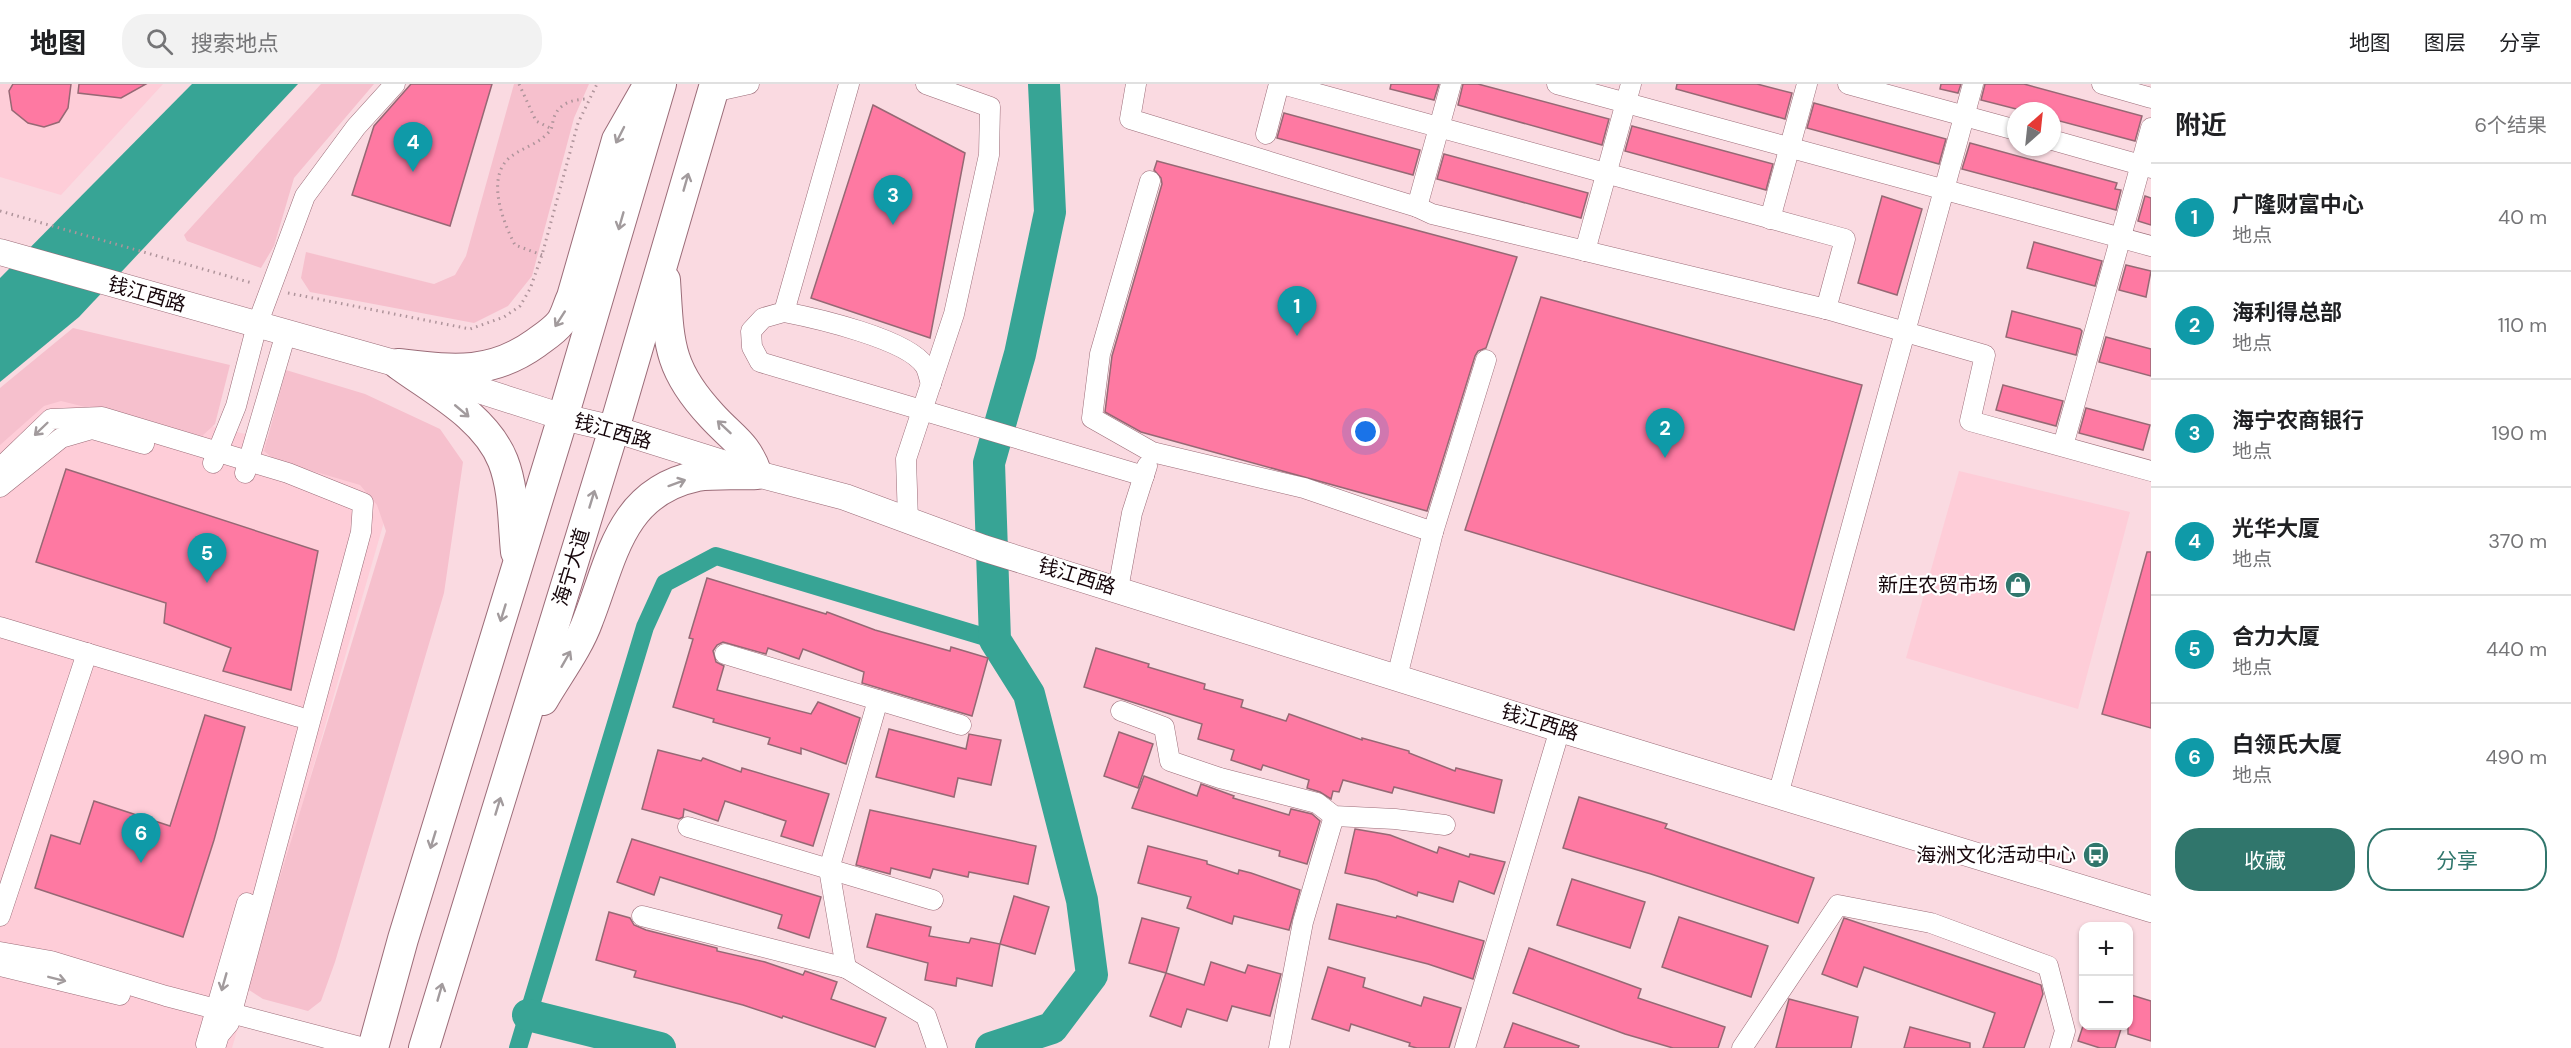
<!DOCTYPE html>
<html lang="zh">
<head>
<meta charset="utf-8">
<style>
	:root { --surface:#fff; --page:#f2f2f2; --text:#202124; --muted:#757577; --line:#e0e0e0; --accent:#30766c }
	body { margin:0; font-family:"DM Sans","Noto Sans SC",sans-serif; background:var(--page); color:var(--text) }
	.controls { position:absolute; right:18px; bottom:18px; display:grid; overflow:hidden; border-radius:12px; box-shadow:0 2px 4px #0004 }
	.controls button { width:54px; height:54px; display:grid; place-items:center; padding:0; border:0; border-bottom:2px solid var(--line); background:var(--surface); color:var(--text); font:30px sans-serif }
	.compass { position:absolute; left:2007px; top:18px; width:54px; height:54px; border-radius:50%; background:var(--surface); box-shadow:0 2px 4px #0004; rotate:27deg }
	.you { position:absolute; left:1366px; top:348px; width:21px; height:21px; margin:-15px; border:4px solid #fff; border-radius:50%; background:#1a73e8; box-shadow:0 0 0 9px #1a73e833 }
	.badge { display:grid; place-items:center; width:39px; height:39px; border-radius:50%; background:var(--accent); color:#fff; font-size:20px; font-weight:700 }
	.pin { position:absolute; translate:-50% -50px; filter:drop-shadow(0 2px 3px #0008) }
	.pin::after { content:''; position:absolute; top:32px; width:21px; height:18px; background:inherit; clip-path:polygon(0 0,100% 0,50% 100%) }
	.list { margin:0; padding:0; list-style:none }
	h2 { display:flex; justify-content:space-between; align-items:center; height:78px; margin:0; padding:0 24px; font-size:26px }
	h2 small { font-size:20px; font-weight:400; color:var(--muted) }
	.list li { display:grid; grid-template-columns:39px 1fr auto; gap:18px; align-items:center; box-sizing:border-box; height:108px; padding:0 24px; border-top:2px solid var(--line) }
	.list b { display:block; font-size:22px; white-space:nowrap }
	.list p { margin:0; font-size:20px; white-space:nowrap; color:var(--muted) }
	.list em { font-size:20px; font-style:normal; color:var(--muted) }
	.actions { display:flex; gap:12px; padding:18px 24px }
	.actions a { flex:1; padding:14px 0; border:2px solid var(--accent); border-radius:24px; text-align:center; font-size:21px; color:var(--accent) }
	.actions .main { background:var(--accent); color:#fff }
	.icon { flex:none; width:33px; height:33px; fill:none; stroke:currentColor; stroke-width:2; stroke-linecap:round; stroke-linejoin:round }
	.map { position:relative; flex:none; width:2151px; height:964px; overflow:hidden }
	header { display:flex; align-items:center; gap:36px; box-sizing:border-box; height:84px; padding:0 30px; background:var(--surface); border-bottom:2px solid var(--line) }
	header strong { font-size:28px }
	nav { display:flex; gap:33px; margin-inline-start:auto; font-size:21px }
	.search { width:420px; height:54px; background:var(--page); display:flex; align-items:center; gap:15px; box-sizing:border-box; padding:0 21px; border-radius:24px; color:var(--muted); font-size:22px }
	main { display:flex }
	aside { flex:1; background:var(--surface) }
	.map>svg:first-child { display:block }
	.built { fill:#fecdd8 }
	.green { fill:#f6c0cd }
	.water { fill:#37a495 }
	.lines { fill:none; stroke-linecap:round; stroke-linejoin:round }
	.canal { stroke:#37a495; stroke-width:18 }
	.river { stroke:#37a495; stroke-width:32 }
	.building { fill:#fe79a2; stroke:#966874; stroke-width:1.5 }
	.minor-casing { stroke:#9b6c78; stroke-width:21 }
	.major-casing { stroke:#9b6c78; stroke-width:27 }
	.highway-casing { stroke:#9b6c78; stroke-width:32 }
	.path { stroke:#af949b; stroke-width:3; stroke-dasharray:1.5 4.5; stroke-linecap:butt }
	.minor { stroke:#fff; stroke-width:20 }
	.major { stroke:#fff; stroke-width:26 }
	.highway { stroke:#fff; stroke-width:30 }
	.oneway { stroke:#a29b9d }
	.labels { text-anchor:middle; stroke-width:4.5; stroke-linejoin:round; paint-order:stroke }
	.street-label { font-size:20px; fill:#16060b; stroke:#fff }
	.poi-label { font-size:20px; fill:#16060b; stroke:#fff; text-anchor:end }
</style>
</head>
<body>
<header>
<strong>地图</strong>
<div class="search"><svg class="icon" aria-label="search" viewBox="0 0 24 24"><circle cx="10" cy="10" r="6"/><path d="M15 15l6 6"/></svg>搜索地点</div>
<nav><a>地图</a><a>图层</a><a>分享</a></nav>
</header>
<main>
<div class="map">
<svg width="2151" height="964" viewBox="0 0 2151 964">
	<rect width="100%" height="100%" fill="#fadae1"/>
	<g class="built">
		<polygon points="0,0 163,0 61,111 0,93"/>
		<polygon points="27,299 399,386 232,964 0,964 0,319"/>
		<polygon points="1959,387 2130,428 2078,625 1906,574"/>
	</g>
	<g class="green">
		<polygon points="321,0 374,0 294,94 274,162 261,184 187,157 184,151"/>
		<polygon points="514,0 589,0 574,34 532,192 508,222 474,239 310,208 301,194 306,168 434,200 455,191 466,172"/>
		<polygon points="73,244 230,281 215,340 202,352 61,317 44,322 0,361 0,304"/>
		<polygon points="286,286 365,310 440,345 463,378 444,509 335,878 321,917 308,927 263,915 246,904 386,447 377,421 360,401 275,376 264,367"/>
	</g>
	<polygon class="water" points="192,0 298,0 79,233 0,298 0,194"/>
	<g class="lines">
		<polyline class="canal" points="518,964 645,543 665,499 716,472 995,556"/>
		<g class="river">
			<polyline points="528,931 660,964"/>
			<polyline points="991,964 1052,944 1092,891 1082,816 1029,610 995,556 989,379 1020,270 1050,128 1044,0"/>
		</g>
	</g>
	<g class="building">
		<polygon points="13,0 71,0 68,24 59,38 44,43 28,39 12,26 9,7"/>
		<polygon points="79,0 146,0 121,14 78,9"/>
		<polygon points="411,0 492,0 450,142 352,111 374,42"/>
		<polygon points="1391,0 1439,0 1434,16 1390,5"/>
		<polygon points="1463,0 1478,0 1609,35 1602,61 1458,21"/>
		<polygon points="1677,0 1757,0 1792,9 1785,35 1676,5"/>
		<polygon points="1941,0 1961,0 1958,9 1940,5"/>
		<polygon points="1985,0 2024,0 2142,32 2135,57 2052,35 2052,27 2024,27 1981,16"/>
		<polygon points="1814,19 1946,55 1939,80 1807,44"/>
		<polygon points="873,21 965,69 930,254 811,214"/>
		<polygon points="1284,29 1420,66 1413,91 1277,54"/>
		<polygon points="1632,42 1773,80 1766,106 1625,67"/>
		<polygon points="1970,59 2117,99 2115,105 2121,106 2116,126 1962,85"/>
		<polygon points="1444,70 1588,109 1581,134 1437,95"/>
		<polygon points="1157,77 1517,173 1486,264 1478,267 1475,272 1427,427 1141,348 1105,328 1112,272 1162,100 1161,94 1154,86"/>
		<polygon points="1882,112 1922,125 1897,211 1858,199"/>
		<polygon points="2145,112 2151,114 2151,141 2138,137"/>
		<polygon points="2034,158 2102,177 2095,202 2027,184"/>
		<polygon points="2126,181 2151,187 2146,213 2119,206"/>
		<polygon points="1541,213 1862,301 1794,546 1465,446"/>
		<polygon points="2012,227 2080,245 2082,247 2076,271 2006,253"/>
		<polygon points="2106,253 2151,265 2151,292 2099,278"/>
		<polygon points="2003,301 2063,317 2056,342 1996,326"/>
		<polygon points="2086,324 2150,341 2143,366 2079,349"/>
		<polygon points="66,385 318,467 291,606 223,587 231,564 164,539 166,519 36,478"/>
		<polygon points="2147,468 2151,468 2151,644 2102,630"/>
		<polygon points="707,494 826,530 827,528 875,546 950,567 951,563 988,574 972,632 862,599 864,588 803,565 799,575 768,564 766,570 723,558 717,561 713,567 716,578 724,582 717,606 811,630 818,618 860,634 846,680 801,664 801,670 768,660 770,654 713,638 714,635 673,623 693,555 689,554"/>
		<polygon points="1096,564 1149,580 1148,583 1205,600 1204,605 1243,616 1241,623 1286,637 1289,630 1362,656 1362,654 1409,667 1409,669 1455,687 1456,684 1502,696 1494,729 1394,703 1392,709 1343,696 1339,708 1333,707 1331,715 1320,708 1307,704 1309,696 1263,681 1261,686 1231,676 1234,666 1198,655 1202,640 1084,603"/>
		<polygon points="205,631 245,643 214,756 183,853 35,804 51,751 80,760 94,717 170,742"/>
		<polygon points="889,645 966,665 969,650 1001,656 991,701 958,694 954,713 876,693"/>
		<polygon points="1119,648 1153,660 1138,704 1104,692"/>
		<polygon points="658,666 701,677 703,674 741,688 742,684 829,710 813,762 781,752 786,737 725,717 718,737 684,725 683,733 679,735 642,725"/>
		<polygon points="1144,692 1197,712 1201,700 1234,712 1233,714 1289,731 1291,725 1312,730 1320,737 1307,780 1279,772 1280,767 1132,724"/>
		<polygon points="1579,713 1667,740 1665,744 1814,794 1798,839 1651,790 1563,764"/>
		<polygon points="870,726 1036,762 1028,800 969,788 968,793 933,785 930,794 891,784 890,790 856,781"/>
		<polygon points="1355,745 1390,751 1437,769 1439,763 1469,773 1470,770 1505,778 1494,810 1459,797 1453,818 1418,808 1417,812 1376,796 1345,789"/>
		<polygon points="632,755 821,813 809,854 778,844 782,831 660,793 654,811 617,798"/>
		<polygon points="1148,762 1207,777 1207,780 1238,790 1239,786 1251,789 1300,806 1289,846 1234,832 1232,840 1187,824 1191,813 1138,799"/>
		<polygon points="1572,795 1645,818 1630,864 1557,841"/>
		<polygon points="1014,812 1049,823 1035,870 1000,860"/>
		<polygon points="1337,820 1396,834 1397,832 1484,857 1473,895 1428,880 1329,855"/>
		<polygon points="609,828 630,834 634,841 646,846 717,864 717,867 765,878 803,891 805,887 837,898 831,915 886,934 875,963 783,932 782,934 743,921 634,893 636,887 596,876"/>
		<polygon points="876,830 931,843 929,852 969,859 971,854 1000,860 992,902 957,894 956,902 925,896 928,879 867,863"/>
		<polygon points="1679,833 1768,862 1751,913 1662,883"/>
		<polygon points="1142,834 1179,844 1166,889 1129,879"/>
		<polygon points="1844,834 2041,901 2043,910 2024,964 1983,964 1995,929 1864,883 1857,903 1822,890"/>
		<polygon points="1529,864 1641,905 1638,914 1725,943 1718,964 1673,964 1625,950 1513,909"/>
		<polygon points="1211,878 1245,889 1248,881 1281,890 1270,932 1232,922 1227,937 1187,925 1181,943 1150,932 1166,889 1204,901"/>
		<polygon points="1328,883 1365,894 1363,903 1421,922 1424,913 1461,924 1449,964 1417,964 1409,962 1410,959 1351,940 1349,947 1312,935"/>
		<polygon points="2128,910 2151,917 2151,957 2128,950"/>
		<polygon points="1789,915 1858,933 1851,964 1776,964"/>
		<polygon points="1513,939 1579,962 1578,964 1504,964"/>
		<polygon points="2083,942 2122,942 2115,964 2100,964 2078,957"/>
		<polygon points="1910,943 1970,959 1970,964 1904,964"/>
	</g>
	<g class="lines">
		<g class="minor-casing">
			<g id="minor">
				<polyline points="849,0 784,228 763,234 751,247 752,263 760,278 1144,392"/>
				<polyline points="1136,0 1130,35 1417,123"/>
				<polyline points="1282,0 1845,155 1826,225"/>
				<polyline points="1451,0 1417,123 1432,130 1826,225 1985,271 1970,337 2151,387"/>
				<polyline points="1557,0 2151,162"/>
				<polyline points="1848,0 2016,46"/>
				<polyline points="2102,0 2151,14"/>
				<polyline points="713,8 749,0"/>
				<polyline points="1266,50 1279,0"/>
				<polyline points="2052,56 2151,84"/>
				<polyline points="1150,97 1100,270 1092,334 1152,368 1304,404 1433,448"/>
				<polyline points="1770,135 1807,0"/>
				<polyline points="1585,167 1631,0"/>
				<path d="M 784,228 C 815,234 908,255 925,282 C 928,287 929,294 931,300"/>
				<polyline points="2063,362 2151,44"/>
				<polyline points="213,379 236,322 257,241 305,112 356,43 395,0"/>
				<polyline points="0,384 51,335 102,333 288,389 363,419 361,448 229,939 219,951 215,964"/>
				<polyline points="245,389 286,249"/>
				<polyline points="0,403 61,354 92,345 144,360"/>
				<polyline points="908,436 906,375 954,230 989,71 990,23 926,0"/>
				<polyline points="1118,505 1132,429 1147,382"/>
				<polyline points="0,543 299,633"/>
				<polyline points="725,570 961,641"/>
				<polyline points="1397,593 1433,448 1486,276"/>
				<polyline points="878,616 829,785 846,884 926,932 937,964"/>
				<polyline points="1121,627 1164,643 1170,677 1220,694 1317,719 1334,732 1395,735 1445,741"/>
				<polyline points="1778,711 1973,0"/>
				<polyline points="688,743 933,816"/>
				<polyline points="0,832 87,569"/>
				<polyline points="642,832 846,884"/>
				<polyline points="0,868 51,877 166,912 364,964"/>
				<polyline points="0,882 120,911"/>
				<polyline points="206,960 247,819"/>
				<polyline points="1279,964 1303,838 1334,732"/>
				<polyline points="1465,964 1560,645"/>
				<polyline points="1742,964 1838,821 1931,839 2048,882 2065,947 2060,964"/>
			</g>
		</g>
		<g class="major-casing">
			<polyline id="major" points="0,168 398,280 563,333 614,345 757,390 845,413 983,464 1560,645 2151,825"/>
		</g>
		<g class="highway-casing">
			<g id="highway">
				<path d="M 398,280 C 452,286 490,292 536,259 C 544,253 554,247 561,238 C 566,231 568,221 572,213 L 617,56 L 649,0"/>
				<path d="M 401,282 C 437,308 486,334 503,377 C 514,405 513,438 516,468"/>
				<path d="M 543,616 C 558,590 578,564 588,536 C 612,475 620,408 697,392 C 716,389 737,391 757,390 C 746,359 733,355 712,332 C 667,284 669,258 665,196"/>
				<polyline points="373,964 403,855 563,333 661,0"/>
				<polyline points="424,964 614,345 715,0"/>
			</g>
		</g>
		<g class="path">
			<polyline points="519,0 536,37 552,45"/>
			<polyline points="0,127 252,199"/>
			<path d="M 542,171 L 515,161 C 503,138 486,95 509,74 C 521,64 537,61 548,49 C 552,45 552,43 553,37 C 557,19 573,15 589,15"/>
			<polyline points="288,209 470,245 504,233 520,222 530,205 542,171 578,39 597,0"/>
		</g>
		<use href="#minor" class="minor"/>
		<use href="#major" class="major"/>
		<use href="#highway" class="highway"/>
	</g>
	<defs><path id="oneway-shaft" d="M-6 0H5M1.5-3L5.5 0L1.5 3" fill="none" stroke-width="1.6" stroke-linecap="round" stroke-linejoin="round" transform="scale(1.5)"/></defs>
	<g class="oneway">
		<use href="#oneway-shaft" transform="translate(620 51) rotate(117)"/>
		<use href="#oneway-shaft" transform="translate(686 98) rotate(-74)"/>
		<use href="#oneway-shaft" transform="translate(621 137) rotate(106)"/>
		<use href="#oneway-shaft" transform="translate(560 235) rotate(123)"/>
		<use href="#oneway-shaft" transform="translate(462 327) rotate(40)"/>
		<use href="#oneway-shaft" transform="translate(724 343) rotate(-137)"/>
		<use href="#oneway-shaft" transform="translate(41 345) rotate(136)"/>
		<use href="#oneway-shaft" transform="translate(677 399) rotate(-20)"/>
		<use href="#oneway-shaft" transform="translate(592 415) rotate(-73)"/>
		<use href="#oneway-shaft" transform="translate(503 529) rotate(107)"/>
		<use href="#oneway-shaft" transform="translate(566 575) rotate(-60)"/>
		<use href="#oneway-shaft" transform="translate(498 722) rotate(-73)"/>
		<use href="#oneway-shaft" transform="translate(433 756) rotate(107)"/>
		<use href="#oneway-shaft" transform="translate(57 895) rotate(14)"/>
		<use href="#oneway-shaft" transform="translate(224 898) rotate(106)"/>
		<use href="#oneway-shaft" transform="translate(440 908) rotate(-74)"/>
	</g>
	<defs>
		<g id="shop-disc" transform="scale(1.35)"><circle r="9.5" fill="#30766c" stroke="#fff"/><path d="M-5-2.5h2.3a2.7 3.5 0 0 1 5.4 0H5L5.5 6h-11ZM-1.5-2.5h3a1.5 2.3 0 0 0-3 0Z" fill="#fff"/></g>
		<g id="bus-disc" transform="scale(1.35)"><circle r="9.5" fill="#30766c" stroke="#fff"/><path d="M-5-6H5V4H4V6H2V4H-2V6H-4V4H-5ZM-3.5-4V0h7V-4ZM-3.5 1.2v1.5H-2V1.2ZM2 1.2v1.5H3.5V1.2Z" fill="#fff"/></g>
	</defs>
	<g fill-rule="evenodd">
		<use href="#shop-disc" x="2018" y="501"/>
		<use href="#bus-disc" x="2096" y="771"/>
	</g>
	<g class="labels">
		<g class="street-label">
			<text transform="translate(147 210) rotate(16)" y="7">钱江西路</text>
			<text transform="translate(613 347) rotate(16)" y="7">钱江西路</text>
			<text transform="translate(571 483) rotate(-73)" y="7">海宁大道</text>
			<text transform="translate(1077 492) rotate(17)" y="7">钱江西路</text>
			<text transform="translate(1540 638) rotate(17)" y="7">钱江西路</text>
		</g>
		<g class="poi-label">
			<text x="1998" y="508">新庄农贸市场</text>
			<text x="2076" y="778">海洲文化活动中心</text>
		</g>
	</g>
</svg>
<div class="controls">
<button>+</button>
<button>−</button>
</div>
<svg class="compass" viewBox="-18 -18 36 36"><path d="M0-13l5 13h-10z" fill="#e53935"/><path d="M0 13l5-13h-10z" fill="#757577"/></svg>
<div class="you"></div>
<div class="pin badge" style="left:1297px;top:252px;background:#0f9aa8">1</div>
<div class="pin badge" style="left:1665px;top:374px;background:#0f9aa8">2</div>
<div class="pin badge" style="left:893px;top:141px;background:#0f9aa8">3</div>
<div class="pin badge" style="left:413px;top:88px;background:#0f9aa8">4</div>
<div class="pin badge" style="left:207px;top:499px;background:#0f9aa8">5</div>
<div class="pin badge" style="left:141px;top:779px;background:#0f9aa8">6</div>
</div>
<aside>
<h2>附近<small>6个结果</small></h2>
<ul class="list">
<li><span class="badge" style="background:#0f9aa8">1</span><div><b>广隆财富中心</b><p>地点</p></div><em>40 m</em></li>
<li><span class="badge" style="background:#0f9aa8">2</span><div><b>海利得总部</b><p>地点</p></div><em>110 m</em></li>
<li><span class="badge" style="background:#0f9aa8">3</span><div><b>海宁农商银行</b><p>地点</p></div><em>190 m</em></li>
<li><span class="badge" style="background:#0f9aa8">4</span><div><b>光华大厦</b><p>地点</p></div><em>370 m</em></li>
<li><span class="badge" style="background:#0f9aa8">5</span><div><b>合力大厦</b><p>地点</p></div><em>440 m</em></li>
<li><span class="badge" style="background:#0f9aa8">6</span><div><b>白领氏大厦</b><p>地点</p></div><em>490 m</em></li>
</ul>
<div class="actions"><a class="main">收藏</a><a>分享</a></div>
</aside>
</main>
</body>
</html>
